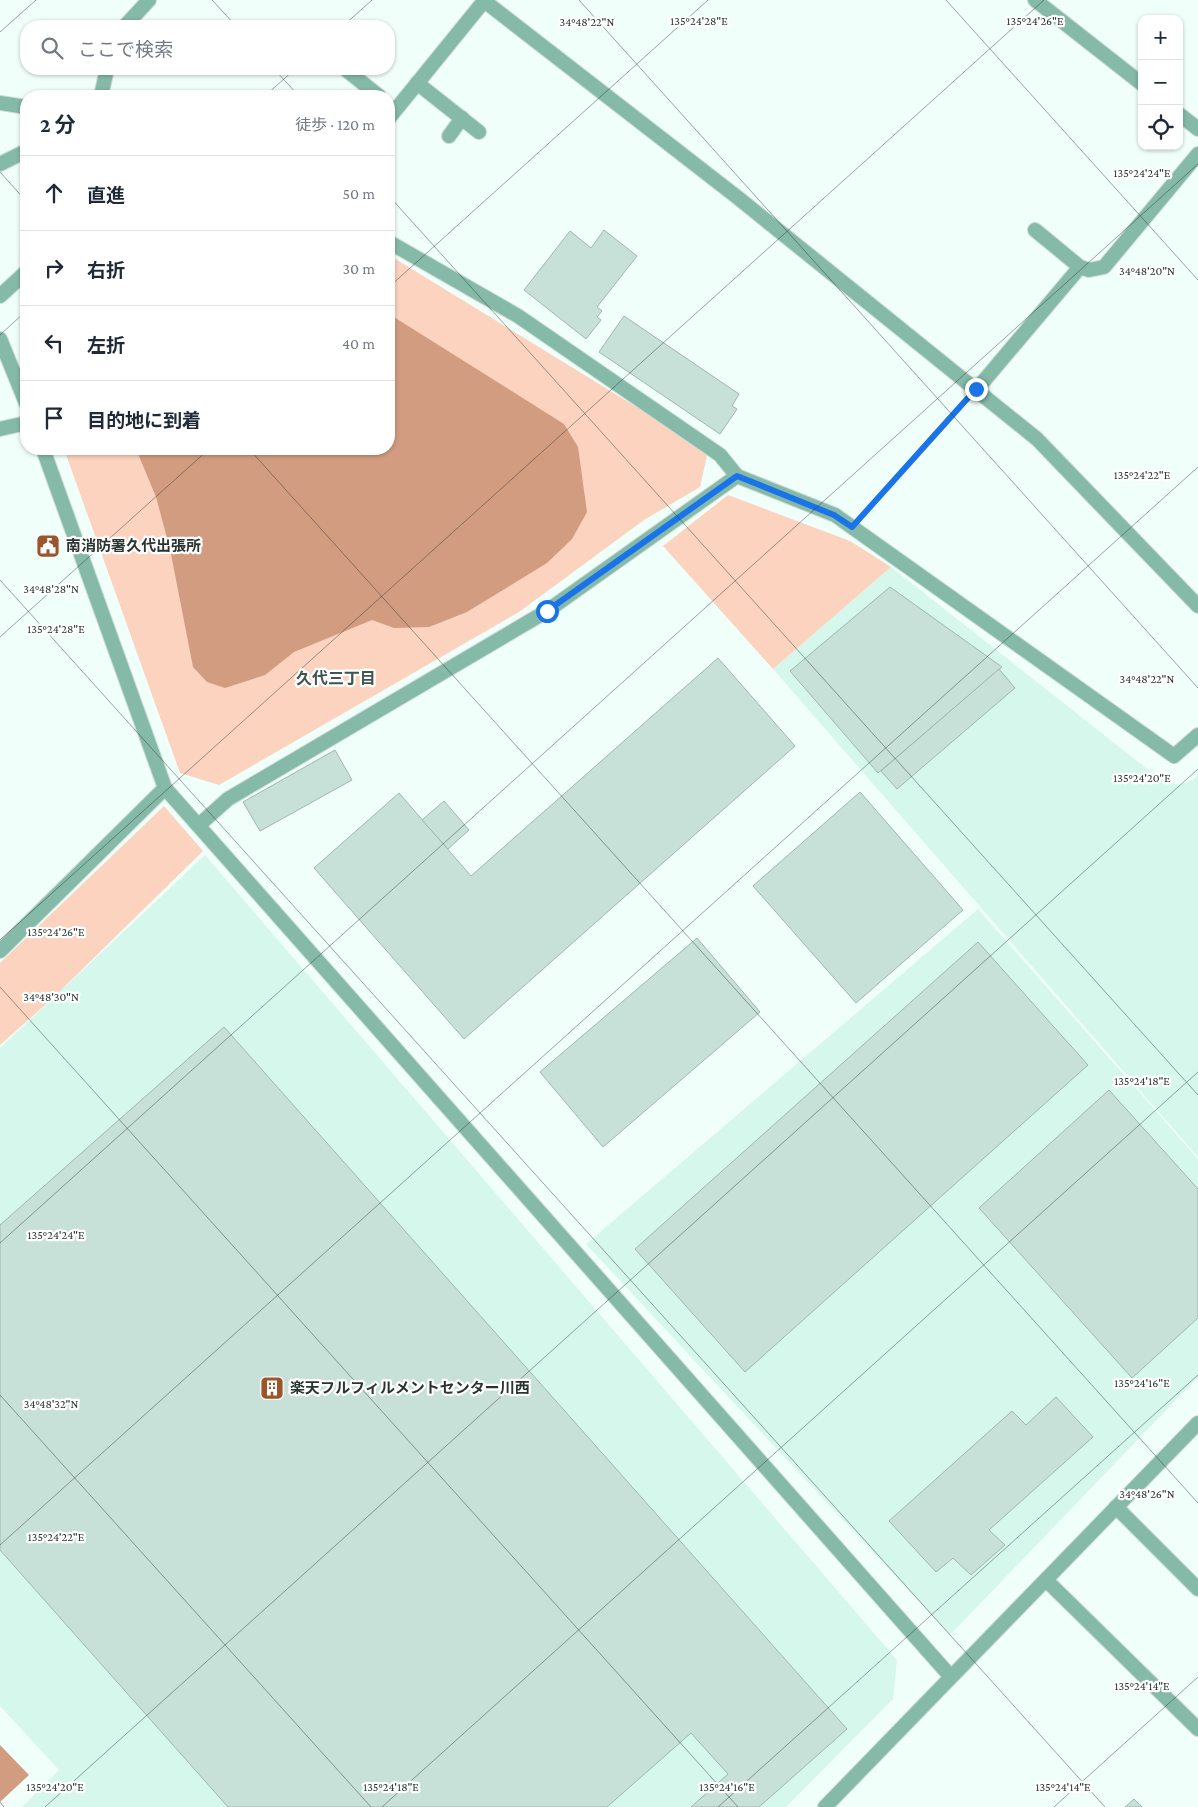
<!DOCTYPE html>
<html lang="ja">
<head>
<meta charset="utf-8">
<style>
	:root { --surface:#fff; --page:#f2f2f3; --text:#1f2937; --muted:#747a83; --line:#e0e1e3 }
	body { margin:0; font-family:"Crimson Pro","Noto Sans JP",serif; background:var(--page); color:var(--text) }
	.controls { position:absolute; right:15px; top:15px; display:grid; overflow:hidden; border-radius:10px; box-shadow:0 1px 4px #0004 }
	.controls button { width:45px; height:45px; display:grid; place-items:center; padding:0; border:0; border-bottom:1px solid var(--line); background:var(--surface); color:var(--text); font:25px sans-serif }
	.stop { position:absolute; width:15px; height:15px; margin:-11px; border:4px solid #1a73e8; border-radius:50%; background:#fff }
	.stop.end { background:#1a73e8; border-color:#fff; box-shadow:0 1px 5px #0008 }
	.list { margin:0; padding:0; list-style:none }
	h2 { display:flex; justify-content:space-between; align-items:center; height:65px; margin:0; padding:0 20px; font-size:21px }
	h2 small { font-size:16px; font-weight:400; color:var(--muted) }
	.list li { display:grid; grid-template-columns:32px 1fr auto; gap:15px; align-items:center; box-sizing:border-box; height:75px; padding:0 20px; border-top:1px solid var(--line) }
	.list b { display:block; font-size:19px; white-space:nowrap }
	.list em { font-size:16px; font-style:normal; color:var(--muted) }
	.icon { flex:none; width:28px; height:28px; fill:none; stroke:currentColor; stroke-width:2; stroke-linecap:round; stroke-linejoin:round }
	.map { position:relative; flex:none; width:1198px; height:1807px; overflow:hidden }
	.search { position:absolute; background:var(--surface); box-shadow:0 1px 4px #0004; left:20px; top:20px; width:375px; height:55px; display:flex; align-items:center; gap:12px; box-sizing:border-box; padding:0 18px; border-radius:20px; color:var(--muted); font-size:19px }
	.panel { position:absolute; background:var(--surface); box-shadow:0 1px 4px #0004; left:20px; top:90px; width:375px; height:365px; border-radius:20px }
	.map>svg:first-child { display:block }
	.built { fill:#d6f8ec }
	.green { fill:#fbd3bf }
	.water { fill:#d29c80 }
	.building { fill:#c8e1d8; stroke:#9fb7ae }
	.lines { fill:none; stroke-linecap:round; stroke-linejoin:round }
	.service-casing { stroke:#ccdad5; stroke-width:16 }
	.minor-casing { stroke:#ccdad5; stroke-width:16 }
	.tertiary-casing { stroke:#ccdad5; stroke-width:16 }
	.path { stroke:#85928d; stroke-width:3; stroke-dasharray:2.5 2.5; stroke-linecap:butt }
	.service { stroke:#85b9a8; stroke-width:14 }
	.minor { stroke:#85b9a8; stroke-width:14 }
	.tertiary { stroke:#85b9a8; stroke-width:14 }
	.route { stroke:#1a73e8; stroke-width:6 }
	.ticks { fill:none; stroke:#2a3430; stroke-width:1; stroke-opacity:0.45 }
	.labels { text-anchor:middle; stroke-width:4.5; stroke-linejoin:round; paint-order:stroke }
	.poi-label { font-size:15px; font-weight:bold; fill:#2a3430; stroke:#fff; text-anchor:start }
	.neighbourhood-label { font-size:16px; font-weight:bold; fill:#3f554d; stroke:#fff }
	.ticks-label { font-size:12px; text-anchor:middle; fill:#2a3430; stroke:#fff; stroke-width:4.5; stroke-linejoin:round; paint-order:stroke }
</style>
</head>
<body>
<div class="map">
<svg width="1198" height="1807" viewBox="0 0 1198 1807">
	<rect width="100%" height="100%" fill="#f0fff9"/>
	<g class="built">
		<polygon points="891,567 1160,779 1180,785 1194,779 1198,774 1198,1157 773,669"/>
		<polygon points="205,855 897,1660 893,1699 786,1807 22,1807 59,1770 0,1706 0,1048"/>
		<polygon points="978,909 1198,1159 1198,1377 950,1635 586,1244"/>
	</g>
	<g class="green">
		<polygon points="389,255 708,451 700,487 644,520 519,612 219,785 180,773 64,449 389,449"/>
		<polygon points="728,495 850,541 891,567 773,669 663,546"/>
		<polygon points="164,806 203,851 54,997 0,1045 0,963"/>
	</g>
	<g class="water">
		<polygon points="389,314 564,424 578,447 587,512 572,539 547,563 467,612 429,627 394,628 372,620 294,652 265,675 225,688 207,682 193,667 170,549 156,497 136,449 389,449"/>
		<polygon points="0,1745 29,1775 0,1802"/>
	</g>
	<g class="building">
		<polygon points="604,230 637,256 597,307 602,311 597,317 601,320 586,339 524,290 570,231 591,248"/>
		<polygon points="624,316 739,394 732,406 737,409 720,434 599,352"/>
		<polygon points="890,587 1002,667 878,773 790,671"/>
		<polygon points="718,658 795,746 464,1039 314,868 399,793 471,876"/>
		<polygon points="999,669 1015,688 897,789 881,771"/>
		<polygon points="335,750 352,780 260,831 243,802"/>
		<polygon points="860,792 963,910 856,1003 753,886"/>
		<polygon points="444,801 469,830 448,849 422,820"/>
		<polygon points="697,938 760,1012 603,1147 540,1072"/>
		<polygon points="978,942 1088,1065 745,1372 635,1249"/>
		<polygon points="224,1027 847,1729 759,1807 691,1807 728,1774 691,1733 607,1807 228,1807 0,1550 0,1225"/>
		<polygon points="1109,1090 1198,1189 1198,1318 1132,1378 979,1208"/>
		<polygon points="1056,1397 1093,1437 989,1530 1005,1545 971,1575 953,1558 936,1572 889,1521 1012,1411 1026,1425"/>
		<polygon points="1134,1799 1142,1807 1125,1807"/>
	</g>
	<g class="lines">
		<g class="service-casing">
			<g id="service">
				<polyline points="345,69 379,96"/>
				<polyline points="417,83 479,132"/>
				<polyline points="389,118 484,1"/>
				<polyline points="449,136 462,118"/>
				<polyline points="1116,1507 1198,1589"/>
				<polyline points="1046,1580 1198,1729"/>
			</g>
		</g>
		<g class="minor-casing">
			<g id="minor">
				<polyline points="483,0 737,197 1037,439 1198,606"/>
				<polyline points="1035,0 1142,84"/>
				<polyline points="125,26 149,0"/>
				<polyline points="101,96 107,69"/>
				<polyline points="0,103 26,107"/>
				<polyline points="1179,114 1198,129"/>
				<polyline points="0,164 26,151"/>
				<polyline points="1035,230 1080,267 1089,270 1104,267 1198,154"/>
				<polyline points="389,242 518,316 720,455 737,476"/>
				<polyline points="0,296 26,272"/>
				<polyline points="977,389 1080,267"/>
				<polyline points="0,429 26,423"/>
				<polyline points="199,825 228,799 547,611 737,476 835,515 1174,756 1198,735"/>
			</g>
		</g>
		<g class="tertiary-casing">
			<g id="tertiary">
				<polyline points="0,339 26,403"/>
				<polyline points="43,449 165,788 951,1677"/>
				<polyline points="0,951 165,788"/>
				<polyline points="825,1807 1198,1423"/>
			</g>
		</g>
		<polyline class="path" points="866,511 961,406"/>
		<use href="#service" class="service"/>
		<use href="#minor" class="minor"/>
		<use href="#tertiary" class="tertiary"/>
	</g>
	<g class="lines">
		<polyline class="route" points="547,611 737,476 834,515 852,527 976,389"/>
	</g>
	<path class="ticks" d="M 212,0 L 236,26M 579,0 L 1198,688M 946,0 L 1198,280M 343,26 L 372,0M 0,32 L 36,0M 274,69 L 299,96M 265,96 L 295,69M 0,172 L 26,201M 389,196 L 1198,1095M 389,287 L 708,0M 0,335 L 26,311M 249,449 L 1198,1503M 0,580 L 1105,1807M 0,637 L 209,449M 0,940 L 1044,0M 0,987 L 738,1807M 0,1243 L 1198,164M 0,1395 L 371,1807M 0,1545 L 1198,467M 0,1802 L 4,1807M 45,1807 L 1198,769M 382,1807 L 1198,1072M 718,1807 L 1198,1375M 1054,1807 L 1198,1677"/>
	<defs>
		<g id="civic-square" transform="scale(1.25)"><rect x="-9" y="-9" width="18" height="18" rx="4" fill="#9b552d" stroke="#fff"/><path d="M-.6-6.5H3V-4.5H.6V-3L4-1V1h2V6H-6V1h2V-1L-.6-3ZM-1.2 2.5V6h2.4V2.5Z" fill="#fff"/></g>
		<g id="building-square" transform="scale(1.25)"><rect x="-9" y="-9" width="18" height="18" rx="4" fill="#9b552d" stroke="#fff"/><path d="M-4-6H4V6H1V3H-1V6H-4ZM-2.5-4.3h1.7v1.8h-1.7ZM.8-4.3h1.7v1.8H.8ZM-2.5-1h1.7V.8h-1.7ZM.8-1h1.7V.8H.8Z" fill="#fff"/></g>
	</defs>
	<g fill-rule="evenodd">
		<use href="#civic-square" x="48" y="546"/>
		<use href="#building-square" x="272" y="1388"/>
	</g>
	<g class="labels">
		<g class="poi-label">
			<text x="66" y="551">南消防署久代出張所</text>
			<text x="290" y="1393">楽天フルフィルメントセンター川西</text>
		</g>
		<g class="neighbourhood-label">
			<text x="336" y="684">久代三丁目</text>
		</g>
	</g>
	<g class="ticks-label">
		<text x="699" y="25">135°24'28"E</text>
		<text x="1035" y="25">135°24'26"E</text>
		<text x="587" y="26">34°48'22"N</text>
		<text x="1142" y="177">135°24'24"E</text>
		<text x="1147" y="275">34°48'20"N</text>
		<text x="1142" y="479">135°24'22"E</text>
		<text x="51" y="593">34°48'28"N</text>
		<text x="56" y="633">135°24'28"E</text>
		<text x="1147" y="683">34°48'22"N</text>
		<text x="1142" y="782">135°24'20"E</text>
		<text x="56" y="936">135°24'26"E</text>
		<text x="51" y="1001">34°48'30"N</text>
		<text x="1142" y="1085">135°24'18"E</text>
		<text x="56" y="1239">135°24'24"E</text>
		<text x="1142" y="1387">135°24'16"E</text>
		<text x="51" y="1408">34°48'32"N</text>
		<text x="1147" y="1498">34°48'26"N</text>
		<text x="56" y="1541">135°24'22"E</text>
		<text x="1142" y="1690">135°24'14"E</text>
		<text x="55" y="1791">135°24'20"E</text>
		<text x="391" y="1791">135°24'18"E</text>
		<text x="727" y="1791">135°24'16"E</text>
		<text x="1063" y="1791">135°24'14"E</text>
	</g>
</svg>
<div class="controls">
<button>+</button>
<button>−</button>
<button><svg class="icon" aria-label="locate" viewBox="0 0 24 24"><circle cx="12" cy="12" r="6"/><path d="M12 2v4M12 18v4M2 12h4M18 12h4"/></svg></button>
</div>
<div class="stop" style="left:547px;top:611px"></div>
<div class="stop end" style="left:976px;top:389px"></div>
<div class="search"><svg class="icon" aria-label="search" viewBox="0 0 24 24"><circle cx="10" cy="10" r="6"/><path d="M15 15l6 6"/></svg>ここで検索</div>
<section class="panel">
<h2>2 分<small>徒歩 · 120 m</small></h2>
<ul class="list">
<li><svg class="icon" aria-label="ahead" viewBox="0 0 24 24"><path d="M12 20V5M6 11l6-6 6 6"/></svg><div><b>直進</b></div><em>50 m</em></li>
<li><svg class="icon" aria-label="right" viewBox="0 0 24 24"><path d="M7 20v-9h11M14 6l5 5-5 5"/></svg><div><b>右折</b></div><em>30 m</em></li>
<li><svg class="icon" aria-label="left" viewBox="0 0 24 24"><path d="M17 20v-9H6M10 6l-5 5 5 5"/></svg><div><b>左折</b></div><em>40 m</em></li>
<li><svg class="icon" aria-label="arrive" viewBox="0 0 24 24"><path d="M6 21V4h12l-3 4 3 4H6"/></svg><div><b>目的地に到着</b></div></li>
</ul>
</section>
</div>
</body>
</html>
